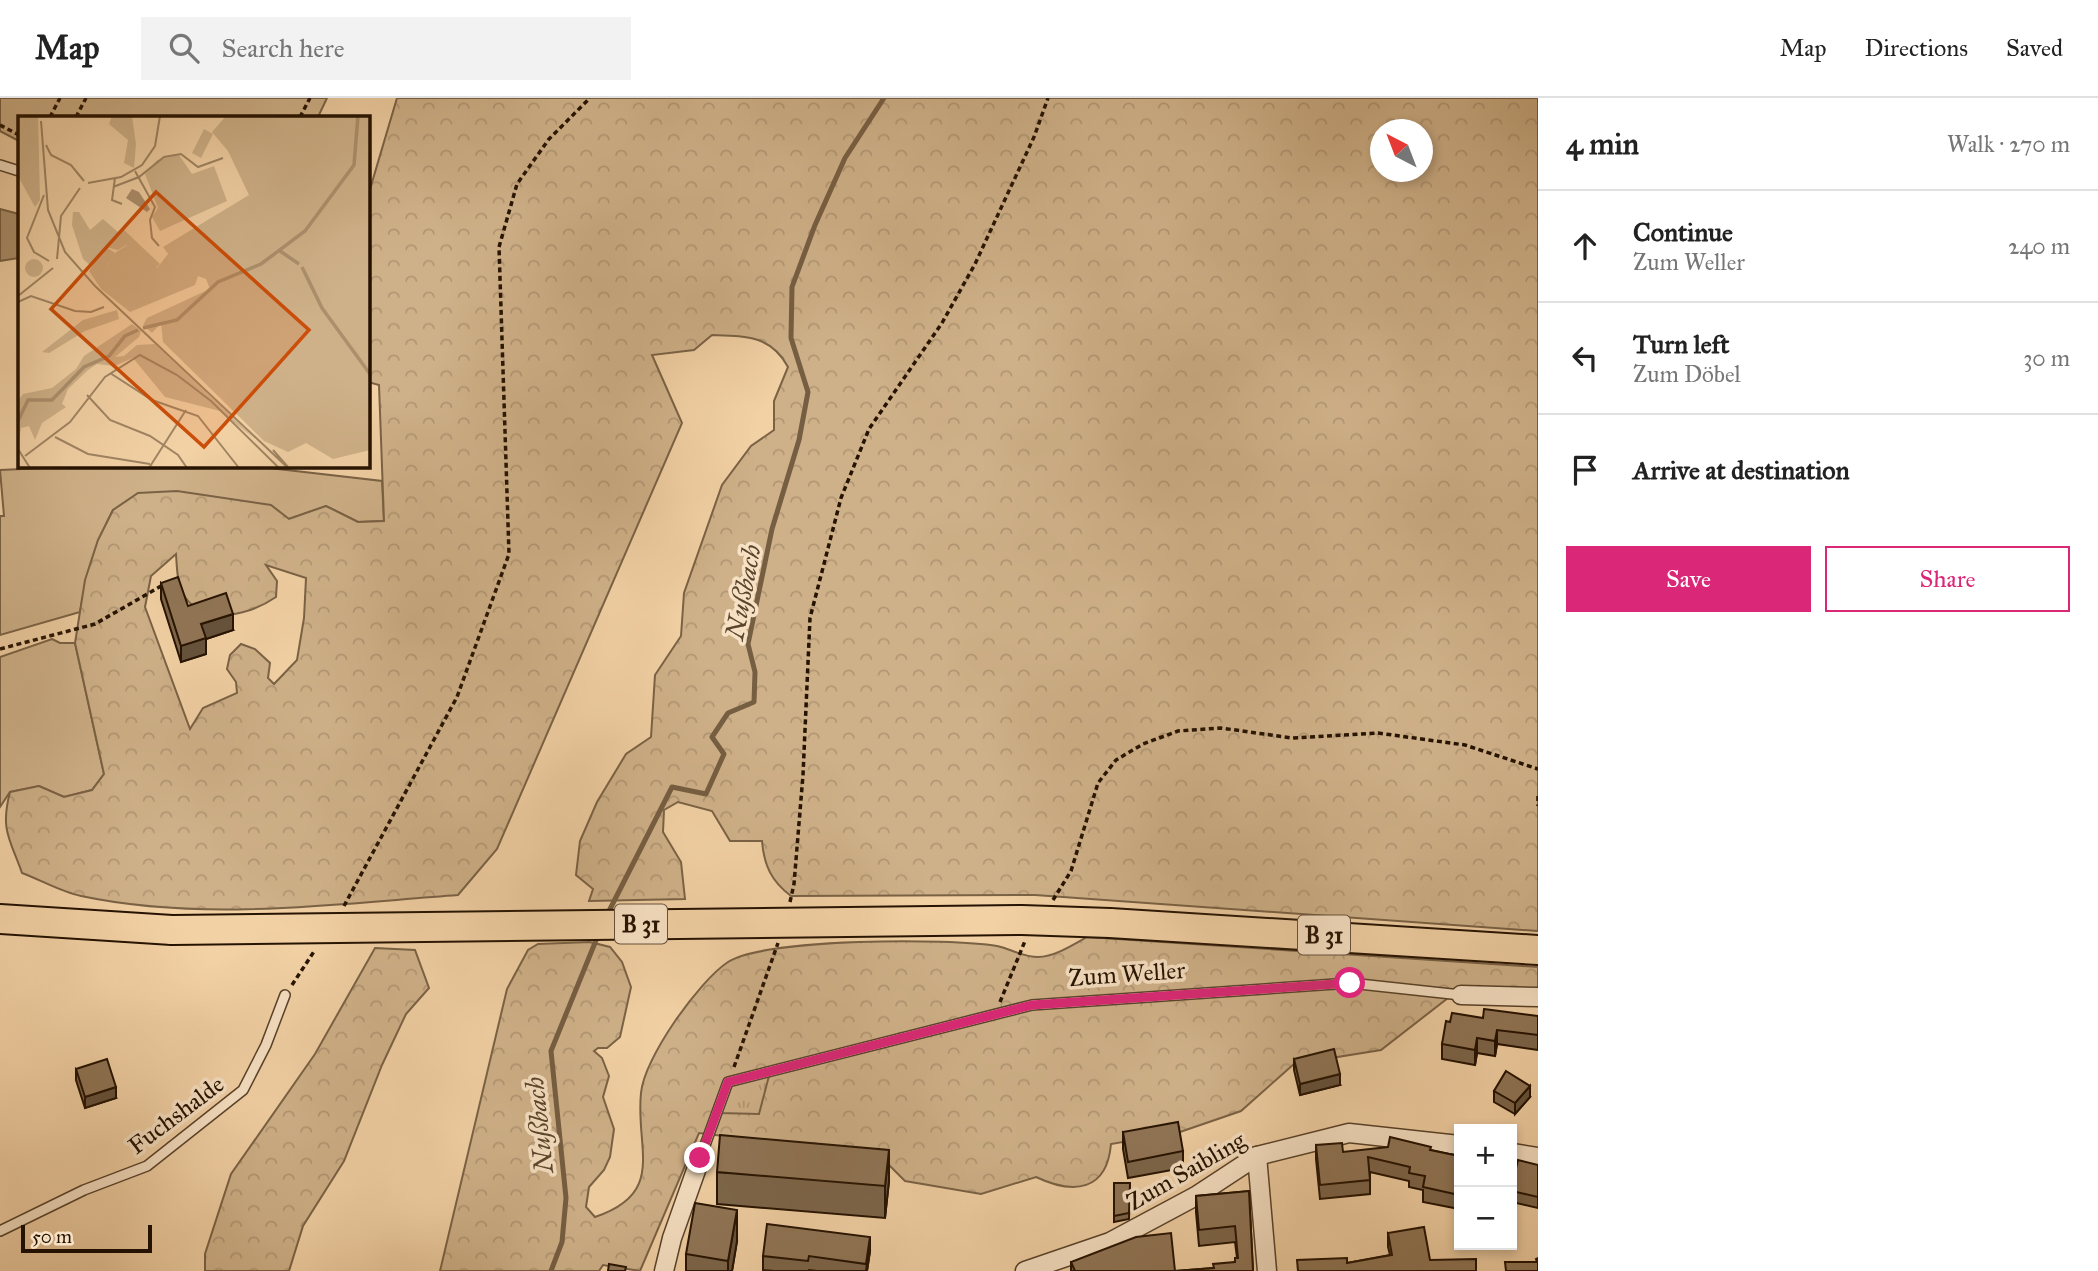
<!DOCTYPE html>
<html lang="en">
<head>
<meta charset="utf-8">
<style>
	:root { --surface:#fff; --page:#f2f2f2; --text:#222; --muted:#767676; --line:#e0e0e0; --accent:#db2777 }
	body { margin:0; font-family:"IM FELL Great Primer",serif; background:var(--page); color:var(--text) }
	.controls { position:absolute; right:21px; bottom:21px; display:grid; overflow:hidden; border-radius:0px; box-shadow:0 4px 10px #0003 }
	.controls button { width:63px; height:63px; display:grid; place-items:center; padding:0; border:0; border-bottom:2px solid var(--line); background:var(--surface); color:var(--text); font:35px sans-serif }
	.compass { position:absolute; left:1370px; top:21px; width:63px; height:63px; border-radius:50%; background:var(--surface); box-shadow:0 4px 10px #0003; rotate:318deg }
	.scale { position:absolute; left:21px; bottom:18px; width:131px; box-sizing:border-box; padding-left:7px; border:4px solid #251201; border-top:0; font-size:19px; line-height:24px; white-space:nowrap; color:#251201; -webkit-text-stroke:5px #f7e1c4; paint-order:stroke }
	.stop { position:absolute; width:21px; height:21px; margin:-16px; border:5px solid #db2777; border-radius:50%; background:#fff }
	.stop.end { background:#db2777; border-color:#fff; box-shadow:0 2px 7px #0008 }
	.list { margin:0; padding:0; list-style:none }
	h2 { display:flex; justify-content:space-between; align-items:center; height:91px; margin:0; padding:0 28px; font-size:30px }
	h2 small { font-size:23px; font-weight:400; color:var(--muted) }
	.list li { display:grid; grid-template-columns:46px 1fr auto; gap:21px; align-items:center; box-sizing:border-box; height:112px; padding:0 28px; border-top:2px solid var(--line) }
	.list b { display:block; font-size:26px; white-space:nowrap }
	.list p { margin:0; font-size:23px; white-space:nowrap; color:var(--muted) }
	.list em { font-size:23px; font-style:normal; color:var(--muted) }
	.actions { display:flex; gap:14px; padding:21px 28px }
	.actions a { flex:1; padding:16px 0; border:2px solid var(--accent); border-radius:0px; text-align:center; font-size:24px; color:var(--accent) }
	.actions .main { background:var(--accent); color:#fff }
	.icon { flex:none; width:38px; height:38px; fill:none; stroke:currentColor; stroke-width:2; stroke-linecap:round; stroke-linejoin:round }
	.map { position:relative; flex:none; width:1538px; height:1173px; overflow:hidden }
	header { display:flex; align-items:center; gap:42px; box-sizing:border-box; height:98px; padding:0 35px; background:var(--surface); border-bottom:2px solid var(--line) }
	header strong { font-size:33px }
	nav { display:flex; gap:38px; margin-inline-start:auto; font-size:24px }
	.search { width:490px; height:63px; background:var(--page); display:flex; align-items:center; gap:18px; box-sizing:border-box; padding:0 24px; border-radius:0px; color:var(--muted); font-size:26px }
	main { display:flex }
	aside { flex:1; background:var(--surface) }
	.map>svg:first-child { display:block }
	.grass { fill:#cfb189; stroke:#7a6245; stroke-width:2 }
	.forest { fill:url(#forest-crowns); stroke:#7a6245; stroke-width:2; fill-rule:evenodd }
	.park { fill:url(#park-tufts); stroke:#7a6245; stroke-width:2 }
	.water { fill:#ac906d; stroke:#765e42; stroke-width:2 }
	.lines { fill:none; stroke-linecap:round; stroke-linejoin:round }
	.stream { stroke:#765e42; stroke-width:5 }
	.service-casing { stroke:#58422a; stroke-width:12 }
	.minor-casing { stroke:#58422a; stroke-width:21 }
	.primary-casing { stroke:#251201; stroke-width:32 }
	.path { stroke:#251201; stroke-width:3.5; stroke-dasharray:5 3.5; stroke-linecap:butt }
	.service { stroke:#f7e1c4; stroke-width:9 }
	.minor { stroke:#f7e1c4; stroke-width:18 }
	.primary { stroke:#f2d1a5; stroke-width:28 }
	.primary-bridge-casing { stroke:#251201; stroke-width:32; stroke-linecap:butt }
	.primary-bridge { stroke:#f2d1a5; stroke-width:28 }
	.wall { fill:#7c654a; stroke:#251201; stroke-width:2 }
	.shaded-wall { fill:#65523c; stroke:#251201; stroke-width:2 }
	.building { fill:#907556; stroke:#251201; stroke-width:2 }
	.route { stroke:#db2777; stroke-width:9 }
	.labels { text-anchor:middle; stroke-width:7; stroke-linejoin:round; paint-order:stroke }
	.shield { fill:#f7e1c4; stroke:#64503c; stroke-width:2 }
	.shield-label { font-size:23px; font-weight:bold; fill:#251201 }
	.street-label { font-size:24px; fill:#251201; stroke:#f7e1c4 }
	.water-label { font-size:26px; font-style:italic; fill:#5b442c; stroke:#f7e1c4 }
	.inset-river { fill:none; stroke:#ac906d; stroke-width:3.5 }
	.inset-road { fill:none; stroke:#a08563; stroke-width:2 }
	.view { fill:#cb4e0a; fill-opacity:0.15; stroke:#cb4e0a; stroke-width:3.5 }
	.inset-edge { fill:none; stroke:#251201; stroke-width:3.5 }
</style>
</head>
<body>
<header>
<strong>Map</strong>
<div class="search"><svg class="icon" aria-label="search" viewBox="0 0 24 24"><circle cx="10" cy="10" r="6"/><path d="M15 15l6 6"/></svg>Search here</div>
<nav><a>Map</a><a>Directions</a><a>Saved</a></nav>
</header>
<main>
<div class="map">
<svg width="1538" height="1173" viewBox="0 0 1538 1173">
	<defs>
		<pattern id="forest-crowns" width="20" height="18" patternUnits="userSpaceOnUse" patternTransform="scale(1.75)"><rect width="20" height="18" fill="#cfb189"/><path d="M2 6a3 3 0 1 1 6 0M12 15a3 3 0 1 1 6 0" fill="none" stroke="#b29774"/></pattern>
		<pattern id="park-tufts" width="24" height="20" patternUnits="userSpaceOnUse" patternTransform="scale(1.75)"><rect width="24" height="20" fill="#cfb189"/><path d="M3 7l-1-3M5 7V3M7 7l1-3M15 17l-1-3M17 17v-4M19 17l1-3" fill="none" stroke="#b29774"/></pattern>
	</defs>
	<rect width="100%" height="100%" fill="#f2d1a5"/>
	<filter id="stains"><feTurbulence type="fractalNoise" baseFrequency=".00286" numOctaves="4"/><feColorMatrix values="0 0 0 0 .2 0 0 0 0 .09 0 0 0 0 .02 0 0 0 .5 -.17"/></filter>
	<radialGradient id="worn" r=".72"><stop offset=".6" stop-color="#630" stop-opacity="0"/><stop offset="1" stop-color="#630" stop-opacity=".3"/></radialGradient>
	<g class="grass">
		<polygon points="0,0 327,0 318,19 19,19 19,43 0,33"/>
		<path d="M 88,368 L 252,368 L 382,383 L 384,423 L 358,424 L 326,408 L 289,421 L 113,412 C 96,446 86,477 80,514 L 0,537 L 0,418 L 4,418 L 0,372 Z"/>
		<polygon points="52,541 60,545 75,545 104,676 92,692 64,699 39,688 10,694 0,709 0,559"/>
	</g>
	<g class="forest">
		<path d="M 397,0 L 1538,0 L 1538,833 L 1035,797 L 791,798 C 771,783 764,767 762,743 L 730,743 L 712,713 L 678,704 L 664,712 L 663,734 L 681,764 L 685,801 L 589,803 L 593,791 L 576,777 L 580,743 L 597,704 L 626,656 L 651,639 L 655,577 L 681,538 L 684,495 L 722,387 L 751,348 L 774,332 L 774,303 L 788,269 C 771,237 745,238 712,237 L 694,252 L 652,257 L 682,325 L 497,751 L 458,797 C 334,806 204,824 81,798 C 61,794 41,782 22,775 C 10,741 0,732 10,694 L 39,688 L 64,699 L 92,692 L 104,676 L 75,545 L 85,482 L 98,442 L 113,412 L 138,395 L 177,393 L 271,407 L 289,421 L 326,408 L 358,424 L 384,423 L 379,287 L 368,284 L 368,98 ZM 1380,32 L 1422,32 L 1422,74 L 1380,74 ZM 176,456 C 177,470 177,488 185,499 C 206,529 251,516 276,499 L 277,483 L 266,467 L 306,480 L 304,520 L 297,562 L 274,586 L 268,580 L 270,565 L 255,551 L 241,546 L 230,557 L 227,571 L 236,584 L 237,595 L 203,610 L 190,631 L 145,509 L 151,478 Z"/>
		<path d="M 1087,839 L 1538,869 L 1538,905 L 1448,900 L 1381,952 L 1294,966 L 1241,1013 L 1180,1034 L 1111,1046 C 1107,1093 1074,1097 1036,1079 L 981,1096 L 905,1083 L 879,1057 L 699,1035 L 640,1173 L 603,1167 L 599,1173 L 440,1173 L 507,891 L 528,852 L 538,846 L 590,844 L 610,849 L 622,864 L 631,889 L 620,939 L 607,950 L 598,950 L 594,953 L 602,960 L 609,978 L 603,999 L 614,1031 L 610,1059 L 604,1072 L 589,1089 L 586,1109 L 595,1119 C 667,1095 635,1050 641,995 C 644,960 699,883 728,864 C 765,840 950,840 997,848 C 1011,851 1023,859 1038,859 C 1054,859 1073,847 1087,839 Z"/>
		<polygon points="375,850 415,852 429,890 406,916 382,967 344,1063 303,1128 289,1173 205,1173 205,1156 231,1076 315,956"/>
	</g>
	<polygon class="park" points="769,978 759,1016 719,1015 731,986"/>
	<polygon class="water" points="0,111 19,116 19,160 0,163"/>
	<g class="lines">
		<g class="stream">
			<polyline points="607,817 672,689 706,696 724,656 712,639 728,615 754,604 755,574 748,546 772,431 799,342 808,294 791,240 792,189 815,127 845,60 884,0"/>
			<polyline points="551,1173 562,1144 566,1100 551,953 599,835"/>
		</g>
		<g class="service-casing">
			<g id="service">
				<polyline points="0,67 19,73"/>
				<polyline points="700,1061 728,984 1032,907 1350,885 1461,897"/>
				<polyline points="0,1133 84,1092 147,1068 243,992 266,947 285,897"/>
			</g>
		</g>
		<g class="minor-casing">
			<g id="minor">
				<polyline points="1461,897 1538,899"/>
				<polyline points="1512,1055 1538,1059"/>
				<polyline points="1257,1058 1267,1173"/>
				<polyline points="664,1173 672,1140 700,1061"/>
				<polyline points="1025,1173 1110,1144 1196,1098 1257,1058 1349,1035 1459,1047"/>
			</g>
		</g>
		<g class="primary-casing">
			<g id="primary">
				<polyline points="0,821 172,832"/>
				<polyline points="1110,825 1538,852"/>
			</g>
		</g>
		<g class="path">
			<polyline points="50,19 60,0"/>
			<polyline points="76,19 86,0"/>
			<polyline points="300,19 310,0"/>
			<polyline points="0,27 19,37"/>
			<polyline points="0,551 95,526 161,488"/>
			<polyline points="1538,698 1538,708"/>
			<polyline points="1053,802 1071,773 1098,685 1116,662 1143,646 1178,633 1221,630 1292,640 1378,635 1465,647 1538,671"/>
			<polyline points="790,804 794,786 803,677 810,520 841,400 869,331 942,225 975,166 1034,39 1048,0"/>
			<polyline points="344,808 457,599 509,456 499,149 517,86 549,41 590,0"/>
			<polyline points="292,887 315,852"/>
			<polyline points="1000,904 1025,843"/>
			<polyline points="734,969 778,845"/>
		</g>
		<use href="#service" class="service"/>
		<use href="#minor" class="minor"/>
		<use href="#primary" class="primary"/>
		<g class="primary-bridge-casing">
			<polyline id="primary-bridge" points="172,832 1022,822 1110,825"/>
		</g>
		<use href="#primary-bridge" class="primary-bridge"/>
	</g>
	<g class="wall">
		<polygon points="161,485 188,508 233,532 206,541 206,556 181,564 161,501"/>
		<polygon points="1538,918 1538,952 1497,946 1495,958 1477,955 1475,967 1442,961 1442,946 1450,924 1483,920"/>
		<polygon points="1294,961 1340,987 1300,997 1294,972"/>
		<polygon points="76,971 116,1000 85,1010 76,982"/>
		<polygon points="1494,993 1530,999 1515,1016 1494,1004"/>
		<polygon points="1123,1034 1183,1053 1183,1070 1128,1080 1123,1051"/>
		<polygon points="1316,1047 1343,1054 1431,1052 1459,1058 1459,1111 1423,1104 1423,1092 1409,1089 1409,1083 1370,1074 1370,1096 1320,1101 1316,1061"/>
		<polygon points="1538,1067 1538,1110 1512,1104 1512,1086"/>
		<polygon points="717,1074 889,1083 885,1120 717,1106"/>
		<polygon points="1114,1085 1130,1085 1129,1121 1114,1124"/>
		<polygon points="1249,1093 1253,1173 1071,1173 1071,1164 1175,1173 1213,1170 1235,1164 1237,1160 1235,1144 1199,1148 1196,1114 1196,1098"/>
		<polygon points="1388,1135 1430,1162 1347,1165 1390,1157 1388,1149"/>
		<polygon points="737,1143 732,1173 686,1173 686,1156"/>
		<polygon points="870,1153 867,1173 817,1173 809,1172 808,1173 774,1173 763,1172 763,1158"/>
	</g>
	<g class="shaded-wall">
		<polygon points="233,516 233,532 206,541 206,556 181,564 181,548 201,526"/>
		<polygon points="1497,932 1497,946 1495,958 1495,943"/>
		<polygon points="1477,940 1477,955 1475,967 1475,952"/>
		<polygon points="1340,976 1340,987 1300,997 1300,986"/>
		<polygon points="1530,988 1530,999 1515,1016 1515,1005"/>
		<polygon points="116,989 116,1000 85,1010 85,999"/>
		<polygon points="889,1052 889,1083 885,1120 885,1088"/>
		<polygon points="737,1112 737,1143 732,1173 728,1173 728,1163"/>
		<polygon points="870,1139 870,1153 867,1173 866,1173"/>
	</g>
	<g class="building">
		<polygon points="178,479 188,508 226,495 233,516 201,526 206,540 181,548 161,485"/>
		<polygon points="1484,911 1538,918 1538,937 1497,932 1495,943 1477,940 1475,952 1442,946 1446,923 1450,924 1452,915 1483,920"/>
		<polygon points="1334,951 1340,976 1300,986 1294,961"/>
		<polygon points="107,961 116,989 85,999 76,971"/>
		<polygon points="1506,973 1530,988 1515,1005 1494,993"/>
		<polygon points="1178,1024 1183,1053 1128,1064 1123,1034"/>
		<polygon points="720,1037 889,1052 885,1088 717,1074"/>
		<polygon points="1390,1039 1431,1049 1430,1052 1459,1058 1459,1097 1423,1089 1425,1078 1409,1075 1410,1069 1368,1059 1370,1082 1320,1087 1316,1047 1342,1045 1343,1054 1388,1049"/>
		<polygon points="1518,1062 1538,1067 1538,1099 1512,1093 1512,1086"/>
		<polygon points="1114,1085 1130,1085 1129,1115 1114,1118"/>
		<polygon points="1249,1093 1253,1173 1075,1173 1071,1164 1136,1139 1171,1135 1175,1173 1214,1170 1213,1166 1235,1164 1235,1160 1238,1160 1235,1128 1199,1132 1196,1098"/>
		<polygon points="695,1105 737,1112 728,1163 686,1156"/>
		<polygon points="767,1126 870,1139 866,1166 809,1158 808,1163 763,1158"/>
		<polygon points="1424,1129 1430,1162 1476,1161 1476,1173 1298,1173 1297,1162 1347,1160 1347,1165 1392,1157 1388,1135"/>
		<polygon points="1538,1160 1538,1173 1506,1173 1505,1164 1537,1164 1536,1161"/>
		<polygon points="609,1166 626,1169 625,1173 608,1173"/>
	</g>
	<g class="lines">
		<polyline class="route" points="700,1060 728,984 1032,907 1350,885"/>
	</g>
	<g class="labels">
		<g class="shield">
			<rect x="615" y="806.5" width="52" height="39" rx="5"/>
			<rect x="1298" y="817.5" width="52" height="39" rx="5"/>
		</g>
		<g class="shield-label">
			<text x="641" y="834">B 31</text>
			<text x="1324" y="845">B 31</text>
		</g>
		<g class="street-label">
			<text transform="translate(1127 876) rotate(-4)" y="8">Zum Weller</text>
			<text transform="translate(176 1017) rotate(-37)" y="8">Fuchshalde</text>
			<text transform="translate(1186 1073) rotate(-30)" y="8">Zum Saibling</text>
		</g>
		<g class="water-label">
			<text transform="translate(743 494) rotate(-79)" y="9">Nußbach</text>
			<text transform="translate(539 1027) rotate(-96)" y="9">Nußbach</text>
		</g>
	</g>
	<g transform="translate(18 18)">
		<rect width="352" height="352" fill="#f2d1a5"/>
		<path d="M 94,0 L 114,0 L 118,28 L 116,52 L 106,47 L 110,24 L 91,8 ZM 186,13 L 195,18 L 183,42 L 174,37 ZM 161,39 L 174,58 L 196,50 L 209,85 L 142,115 L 134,101 L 140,92 L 127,58 L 139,44 ZM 55,96 L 61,96 L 72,114 L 85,103 L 101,117 L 105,113 L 142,148 L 138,152 L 108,129 L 100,134 L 88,131 L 97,137 L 88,152 L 72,149 L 65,143 L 54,109 ZM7 152a9 9 0 1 1 18 0a9 9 0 1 1-18 0Z" fill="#cfb189"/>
		<path d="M 0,0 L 20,0 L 22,84 L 17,91 L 0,60 ZM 208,0 L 352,0 L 352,334 L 315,343 L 288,327 L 270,336 L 246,325 L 145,226 L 143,207 L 134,217 L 125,209 L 129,202 L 192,173 L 188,163 L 180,160 L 177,169 L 112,196 L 83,173 L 71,155 L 77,146 L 88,152 L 97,137 L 112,127 L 139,152 L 150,138 L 145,131 L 231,79 L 210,35 L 194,16 ZM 99,194 L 101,203 L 67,215 L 31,237 L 24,236 L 65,204 ZM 114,208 L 123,215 L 121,221 L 97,241 L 106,240 L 119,229 L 137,228 L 237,323 L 202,295 L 147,281 L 115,242 L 96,250 L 79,248 L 70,254 L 50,273 L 44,288 L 48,291 L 24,307 L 17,324 L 11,310 L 3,312 L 0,331 L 0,285 L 5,278 L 34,272 L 58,253 L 66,240 Z" fill="#cfb189"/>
		<path d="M 114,73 L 121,76 L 132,93 L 129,96 L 108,82 Z" fill="#ac906d"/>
		<path class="inset-river" d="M 262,135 L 281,148M 284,151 L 304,192 L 352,258M 125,212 L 159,204 L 200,166 L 243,148 L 287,115 L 336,49 L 340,0M 0,305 L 10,284 L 34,284 L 66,251 L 91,240 L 107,220 L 120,214"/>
		<path class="inset-road" d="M 23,5 L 30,94 L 47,136 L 77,170 L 270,352M 28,29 L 33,39 L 53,49 L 66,65M 117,55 L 137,91 L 132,104 L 134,122 L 141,130M 97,62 L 94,84 L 104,88M 70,67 L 103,61 L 124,49 L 137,30 L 142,0M 95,71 L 121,61 L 146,41 L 163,38 L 180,51 L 205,42M 26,79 L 9,122 L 16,136 L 31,145M 39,143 L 43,100 L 62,72M 0,180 L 35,152M 0,186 L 13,180 L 57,195 L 73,196 L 86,191M 92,257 L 134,284 L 180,300 L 221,352M 69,279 L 92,304 L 132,320 L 160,339 L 169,352M 37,321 L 70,338 L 132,348M 0,333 L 12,352M 255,334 L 270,351M 7,340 L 52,306 L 87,261 L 122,239 L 159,259 L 193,285 L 261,352M 131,352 L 168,294"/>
		<path class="view" d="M 138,76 L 291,214 L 186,331 L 33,193 Z"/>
		<rect width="352" height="352" class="inset-edge"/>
	</g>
	<rect width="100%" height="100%" filter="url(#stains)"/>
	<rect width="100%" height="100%" fill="url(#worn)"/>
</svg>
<div class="controls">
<button>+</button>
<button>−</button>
</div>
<svg class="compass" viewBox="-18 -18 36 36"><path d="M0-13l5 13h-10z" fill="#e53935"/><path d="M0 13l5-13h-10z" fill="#767676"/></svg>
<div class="scale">50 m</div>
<div class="stop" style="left:1350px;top:885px"></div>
<div class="stop end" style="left:700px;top:1060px"></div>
</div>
<aside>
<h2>4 min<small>Walk · 270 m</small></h2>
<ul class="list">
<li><svg class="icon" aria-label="ahead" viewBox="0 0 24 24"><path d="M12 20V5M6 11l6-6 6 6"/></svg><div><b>Continue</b><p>Zum Weller</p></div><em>240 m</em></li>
<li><svg class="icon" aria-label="left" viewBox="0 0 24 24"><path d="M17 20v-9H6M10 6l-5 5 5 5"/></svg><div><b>Turn left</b><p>Zum Döbel</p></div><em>30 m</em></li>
<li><svg class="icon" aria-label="arrive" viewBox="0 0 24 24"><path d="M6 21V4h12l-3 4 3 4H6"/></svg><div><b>Arrive at destination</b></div></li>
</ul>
<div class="actions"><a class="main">Save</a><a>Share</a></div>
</aside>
</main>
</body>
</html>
